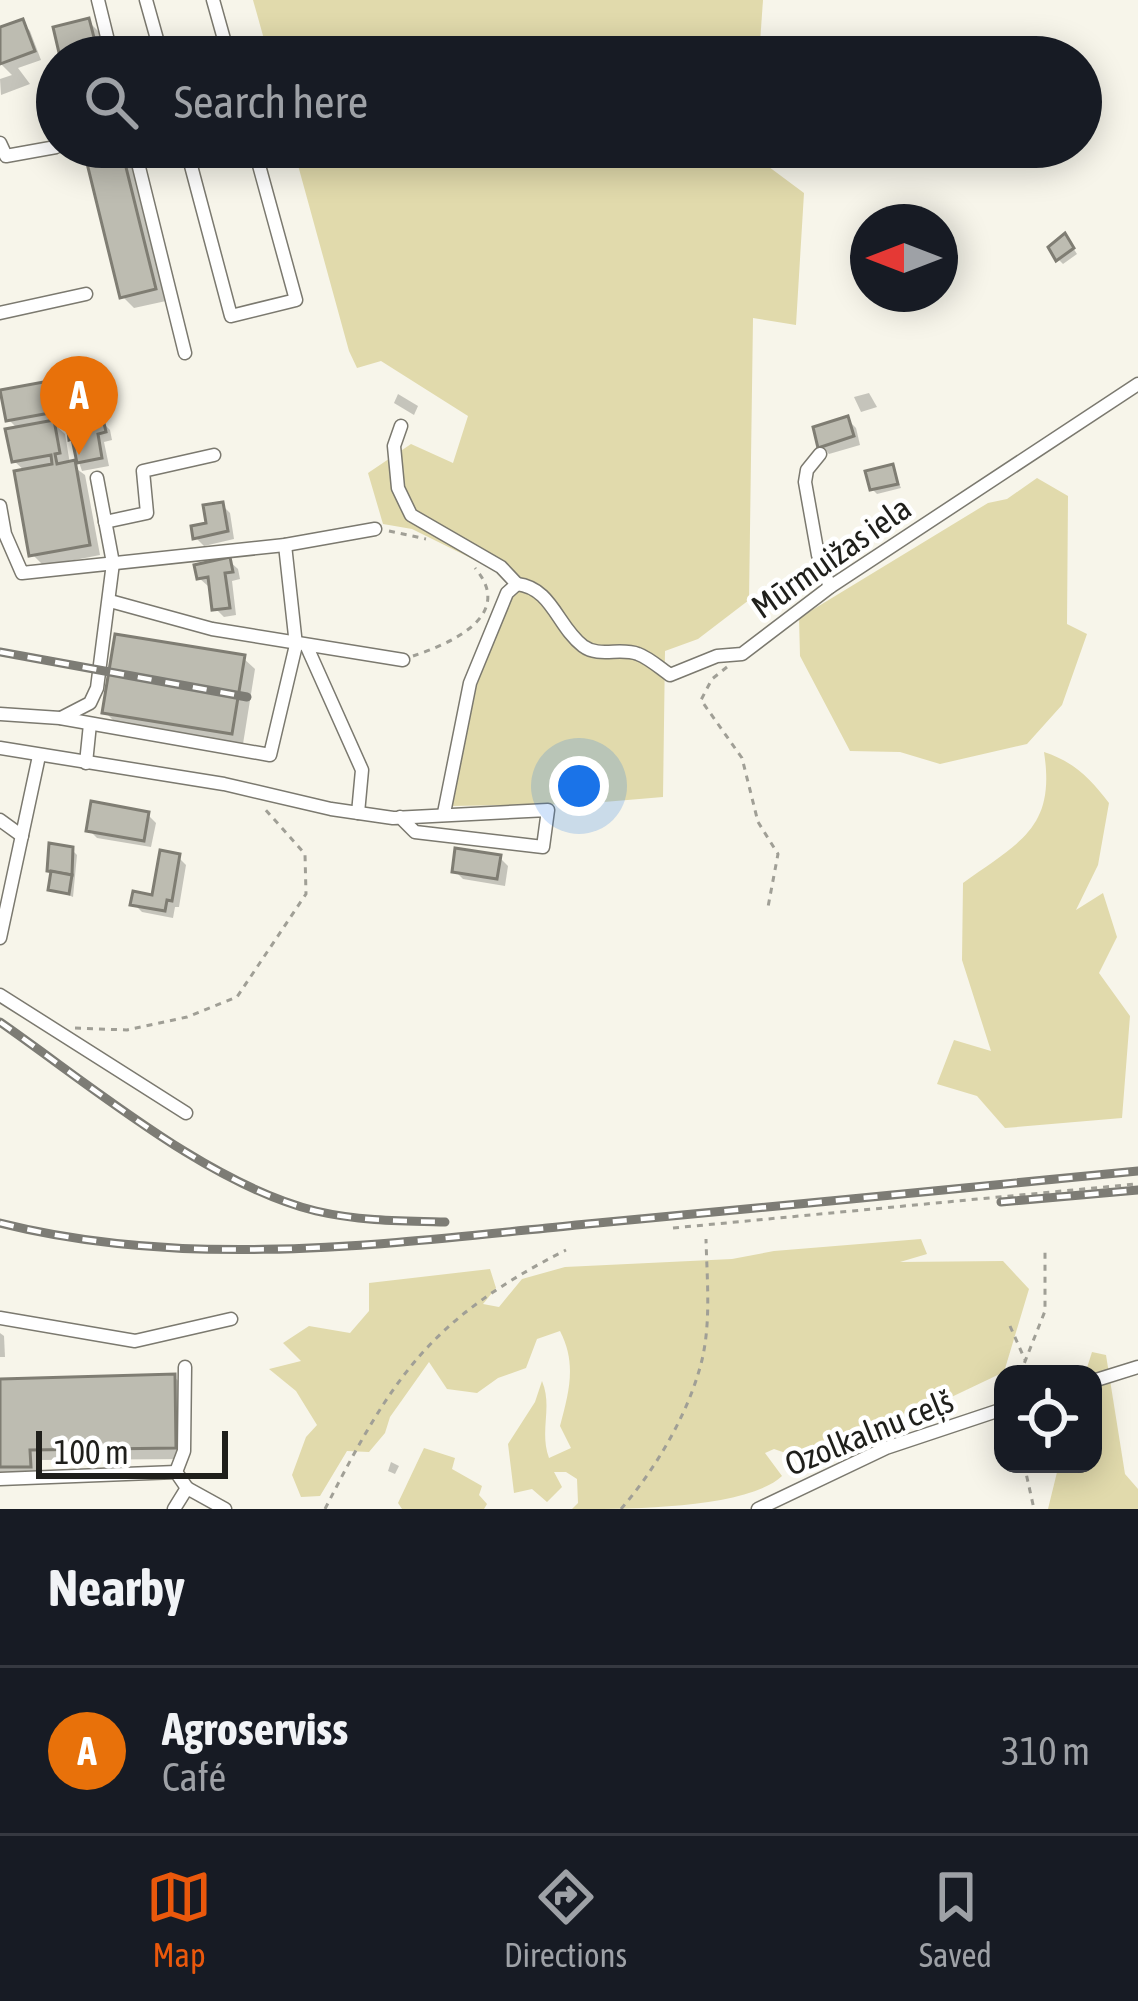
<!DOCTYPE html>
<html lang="en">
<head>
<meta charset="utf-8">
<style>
	:root { --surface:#171b24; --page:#20242c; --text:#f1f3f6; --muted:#9ea1a6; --line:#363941; --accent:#ea580c }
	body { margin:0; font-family:"Asap Condensed",sans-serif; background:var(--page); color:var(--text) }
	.controls { position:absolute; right:36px; bottom:36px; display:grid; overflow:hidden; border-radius:24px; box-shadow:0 6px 30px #0003 }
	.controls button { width:108px; height:108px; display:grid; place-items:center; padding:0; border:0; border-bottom:3px solid var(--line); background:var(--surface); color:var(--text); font:60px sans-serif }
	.compass { position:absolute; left:850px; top:204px; width:108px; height:108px; border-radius:50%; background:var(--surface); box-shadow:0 6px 30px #0003; rotate:270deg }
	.scale { position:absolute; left:36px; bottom:30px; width:192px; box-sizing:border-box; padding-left:12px; border:6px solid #1f1f1b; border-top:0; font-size:33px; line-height:42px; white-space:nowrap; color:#1f1f1b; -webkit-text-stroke:9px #fff; paint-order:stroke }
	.you { position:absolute; left:579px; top:786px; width:42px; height:42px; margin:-30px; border:9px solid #fff; border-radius:50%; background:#1a73e8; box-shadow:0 0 0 18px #1a73e833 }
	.badge { display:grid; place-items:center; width:78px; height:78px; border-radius:50%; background:var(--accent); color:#fff; font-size:39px; font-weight:700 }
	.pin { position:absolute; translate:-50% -99px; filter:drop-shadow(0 3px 6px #0008) }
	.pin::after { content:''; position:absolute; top:63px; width:42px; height:36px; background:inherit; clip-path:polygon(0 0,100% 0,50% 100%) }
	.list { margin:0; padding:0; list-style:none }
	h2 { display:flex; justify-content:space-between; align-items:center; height:156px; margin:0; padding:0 48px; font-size:51px }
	h2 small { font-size:39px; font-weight:400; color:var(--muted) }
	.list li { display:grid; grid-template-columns:78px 1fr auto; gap:36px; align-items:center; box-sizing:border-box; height:168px; padding:0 48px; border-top:3px solid var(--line) }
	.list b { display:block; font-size:45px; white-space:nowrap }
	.list p { margin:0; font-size:39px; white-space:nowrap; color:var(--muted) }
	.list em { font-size:39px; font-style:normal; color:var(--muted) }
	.icon { flex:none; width:66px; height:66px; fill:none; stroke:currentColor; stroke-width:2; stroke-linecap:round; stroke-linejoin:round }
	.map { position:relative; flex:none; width:1138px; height:1509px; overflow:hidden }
	.search { position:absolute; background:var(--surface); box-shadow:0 6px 30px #0003; left:36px; right:36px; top:36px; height:132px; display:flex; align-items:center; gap:30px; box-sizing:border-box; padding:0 42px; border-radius:66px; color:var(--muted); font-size:45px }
	.sheet { height:324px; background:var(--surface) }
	nav { display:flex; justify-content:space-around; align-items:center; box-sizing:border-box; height:168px; border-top:3px solid var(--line); background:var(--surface); font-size:33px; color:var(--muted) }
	nav a { display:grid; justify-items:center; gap:6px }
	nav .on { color:var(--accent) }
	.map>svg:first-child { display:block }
	.green { fill:#e1daac }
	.shadow { fill:#0003 }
	.building { fill:#bdbcb1; stroke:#7f7d73; stroke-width:3 }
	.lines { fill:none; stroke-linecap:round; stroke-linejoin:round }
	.minor-casing { stroke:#7b796f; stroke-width:15 }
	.path { stroke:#a09f96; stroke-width:3; stroke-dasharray:6 6; stroke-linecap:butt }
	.minor { stroke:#fff; stroke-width:12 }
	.rail-casing { stroke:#7d7c75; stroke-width:9 }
	.rail { stroke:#fff; stroke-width:4.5; stroke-dasharray:14; stroke-linecap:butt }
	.labels { text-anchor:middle; stroke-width:9; stroke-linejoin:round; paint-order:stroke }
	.street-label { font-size:33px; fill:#1f1f1b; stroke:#fff }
</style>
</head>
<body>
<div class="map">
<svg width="1138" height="1509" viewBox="0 0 1138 1509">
	<rect width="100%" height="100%" fill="#f7f5ea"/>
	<g class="green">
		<polygon points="253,0 763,0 759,57 269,57"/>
		<polygon points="293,147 753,147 753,155 804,193 796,325 753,318 749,600 698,639 665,651 663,797 580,804 450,806 470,691 509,577 412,529 383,524 368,473 411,444 453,463 468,416 381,361 357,368 349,351"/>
		<polygon points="1037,478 1068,496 1067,624 1087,634 1062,705 1027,744 940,764 900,752 850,751 800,656 799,618 988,503 1007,499"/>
		<path d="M 1044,752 C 1074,762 1090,778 1109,803 L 1098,865 L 1076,910 L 1103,893 L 1117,937 L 1099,973 L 1130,1016 L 1122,1118 L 1005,1128 L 977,1096 L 937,1084 L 954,1040 L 991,1051 L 962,960 L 963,883 C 1019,842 1056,829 1044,752 Z"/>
		<path d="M 921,1239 L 927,1254 L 900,1262 L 1003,1261 L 1029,1289 L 1004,1372 L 901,1421 L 905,1427 L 834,1461 L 815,1463 L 774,1449 L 765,1453 L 782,1476 C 747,1509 628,1509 572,1509 L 578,1503 L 577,1479 L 566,1472 L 554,1472 L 562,1487 L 547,1502 L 532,1489 L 514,1493 L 508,1444 L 535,1402 L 542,1381 C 553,1407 539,1431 549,1458 L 571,1448 L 560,1426 C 569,1392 577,1364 560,1331 L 537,1339 L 526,1368 L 498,1378 L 477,1393 L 447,1389 L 429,1362 L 390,1417 L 385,1433 L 369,1452 L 347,1451 L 320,1496 L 301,1497 L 292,1475 L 306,1437 L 317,1425 L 296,1391 L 269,1369 L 301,1361 L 283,1343 L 309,1326 L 350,1333 L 369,1311 L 369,1283 L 490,1269 L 496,1288 L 483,1304 L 499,1307 L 522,1279 L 565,1267 L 732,1259 L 774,1251 Z"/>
		<polygon points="1092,1352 1106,1355 1125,1474 1138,1489 1138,1509 1048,1509 1059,1464 1093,1464 1093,1374 1085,1374"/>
		<polygon points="424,1448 455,1458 452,1469 482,1486 479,1495 487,1504 484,1509 402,1509 398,1503"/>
	</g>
	<g class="shadow">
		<polygon points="88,21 100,33 106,57 63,57"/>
		<polygon points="22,22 30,31 41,60 18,68 30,84 1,95 0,79 12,75 0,63 0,30"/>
		<polygon points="86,147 128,147 166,301 134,308 123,297"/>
		<polygon points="1069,242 1077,254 1063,264 1058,259"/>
		<polygon points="59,382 67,390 70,404 86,400 101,412 102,422 110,430 112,440 104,442 109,466 82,471 71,439 70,418 52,422 65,434 70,464 85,475 100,555 44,566 32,554 26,472 14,461 18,429 9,420"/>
		<polygon points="869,393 877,407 861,412 854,397"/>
		<polygon points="398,394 418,406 414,415 394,403"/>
		<polygon points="848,420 856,428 860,445 829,454 821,446"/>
		<polygon points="892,468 901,488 877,494 872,489"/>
		<polygon points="222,505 230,513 234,539 204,546 196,538 210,526"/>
		<polygon points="229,561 238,569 240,579 232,581 236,615 224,617 215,608 212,585 208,586 199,578"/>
		<polygon points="243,658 255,669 243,744 117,724 105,712"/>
		<polygon points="147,814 156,823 151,847 97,838 89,830"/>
		<polygon points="72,850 77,855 73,897 51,888"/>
		<polygon points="178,857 186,865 179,907 175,907 173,918 142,912 134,904 155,898"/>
		<polygon points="500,858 508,866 505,886 463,879 455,871"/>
		<polygon points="0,1333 4,1336 5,1357 0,1357"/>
		<polygon points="174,1377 186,1388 186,1459 40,1460 41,1478 5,1477 0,1472 0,1382"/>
		<polygon points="391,1462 399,1466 395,1474 388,1471"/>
	</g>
	<g class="building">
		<polygon points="89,18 99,57 60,57 53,27"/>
		<polygon points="23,19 35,51 0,64 0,27"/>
		<polygon points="83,147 121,147 156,289 120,298"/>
		<polygon points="1065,233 1074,248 1056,261 1048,247"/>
		<polygon points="60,379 66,410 6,421 0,390"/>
		<polygon points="87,397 88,402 94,401 95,421 103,419 106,432 98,434 102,458 77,463 72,439 69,440 65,402"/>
		<polygon points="848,416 854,436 818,448 813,427"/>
		<polygon points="54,420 60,453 55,454 57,464 75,460 90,545 29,556 14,471 52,464 51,455 12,462 5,429"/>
		<polygon points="893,464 898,484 870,490 865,471"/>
		<polygon points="223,502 228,531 193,539 191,526 206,523 203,505"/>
		<polygon points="230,557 233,572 225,573 230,608 212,610 208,577 197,579 194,565"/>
		<polygon points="115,634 245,655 232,734 102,713"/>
		<polygon points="91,801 149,812 144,841 86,831"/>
		<polygon points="49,843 73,847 72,875 47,871"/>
		<polygon points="455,848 501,855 497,879 452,872"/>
		<polygon points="160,850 180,854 172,901 167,900 165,911 130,905 133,891 152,895"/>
		<polygon points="51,871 72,875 69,894 48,890"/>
		<polygon points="175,1374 176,1448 30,1450 31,1467 0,1467 0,1379"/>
	</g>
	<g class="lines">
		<g class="minor-casing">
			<g id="minor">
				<polyline points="98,0 112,57"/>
				<polyline points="146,0 162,57"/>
				<polyline points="213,0 229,57"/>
				<polyline points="0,143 6,156 56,147"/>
				<polyline points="134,147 185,353"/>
				<polyline points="186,147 231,316 296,300 254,147"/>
				<polyline points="0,313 86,294"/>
				<polyline points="401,426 394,446 398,488 411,515 501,567 517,584"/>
				<polyline points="820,454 807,470 805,482 818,555 830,587"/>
				<polyline points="0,506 5,534 22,573 285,545 375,529"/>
				<polyline points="105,522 147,513 143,471 214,455"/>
				<path d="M 517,584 C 552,588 557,626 583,646 C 599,658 620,647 638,654 C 649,658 660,668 670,675 L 717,656 L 742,654 L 830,587 L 1138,384"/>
				<polyline points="110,601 212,629 403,660"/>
				<polyline points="307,647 362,770 358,813"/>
				<polyline points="0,714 60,718 270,755 296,645 285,545"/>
				<polyline points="61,718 90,703 97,688 113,563 97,478"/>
				<polyline points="0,748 224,784 331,809 393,818 548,810 543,847 415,832 400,817"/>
				<polyline points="86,763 90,724"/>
				<polyline points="444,813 470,683 507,593 517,584"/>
				<polyline points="0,820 22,836"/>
				<polyline points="0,938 39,756"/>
				<polyline points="0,995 186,1113"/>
				<polyline points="0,1318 135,1341 231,1319"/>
				<polyline points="185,1367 184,1451 176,1472 187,1488"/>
				<polyline points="1093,1381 1138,1367"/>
				<polyline points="0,1479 176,1472"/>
				<polyline points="174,1509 187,1488 225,1509"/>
				<polyline points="758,1509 886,1448 1003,1409"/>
			</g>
		</g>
		<g class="path">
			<polyline points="389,531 426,539"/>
			<path d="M 413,656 C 449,644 516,616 475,568"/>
			<polyline points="727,667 712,679 701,700 742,758 758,822 778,854 768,907"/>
			<polyline points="75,1028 127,1030 187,1017 237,997 306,894 305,854 264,808"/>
			<polyline points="673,1228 1136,1184"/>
			<polyline points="1010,1326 1025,1360"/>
			<polyline points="1020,1374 1045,1311 1045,1247"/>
			<polyline points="1024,1464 1034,1509"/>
			<path d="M 325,1509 C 393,1376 430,1319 566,1250"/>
			<path d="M 621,1509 C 654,1471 685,1419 699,1371 C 712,1329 707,1282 706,1239"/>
		</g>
		<use href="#minor" class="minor"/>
		<g class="rail-casing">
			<g id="rail">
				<polyline points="0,652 247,697"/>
				<path d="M 0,1022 C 92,1086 209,1185 316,1211 C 359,1221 401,1221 445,1222"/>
				<polyline points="1001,1202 1138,1190"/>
				<path d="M 0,1223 C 192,1271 393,1243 587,1224 C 771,1207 954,1189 1138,1171"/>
			</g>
		</g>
		<use href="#rail" class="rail"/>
	</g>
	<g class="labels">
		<g class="street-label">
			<text transform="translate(831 557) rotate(-35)" y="12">Mūrmuižas iela</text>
			<text transform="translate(869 1432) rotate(-22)" y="12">Ozolkalnu ceļš</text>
		</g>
	</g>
</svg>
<div class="controls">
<button><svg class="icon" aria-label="locate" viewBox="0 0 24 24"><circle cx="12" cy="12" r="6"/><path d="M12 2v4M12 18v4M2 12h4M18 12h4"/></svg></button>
</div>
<svg class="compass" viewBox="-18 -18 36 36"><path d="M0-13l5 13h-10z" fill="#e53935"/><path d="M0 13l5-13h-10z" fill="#9ea1a6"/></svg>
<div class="scale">100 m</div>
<div class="you"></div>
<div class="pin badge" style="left:79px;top:455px;background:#e8710a">A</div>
<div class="search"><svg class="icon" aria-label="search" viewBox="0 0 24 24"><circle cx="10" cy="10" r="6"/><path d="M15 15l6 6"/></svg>Search here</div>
</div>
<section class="sheet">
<h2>Nearby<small></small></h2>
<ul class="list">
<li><span class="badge" style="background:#e8710a">A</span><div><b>Agroserviss</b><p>Café</p></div><em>310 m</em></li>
</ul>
</section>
<nav>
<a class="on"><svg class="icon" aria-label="map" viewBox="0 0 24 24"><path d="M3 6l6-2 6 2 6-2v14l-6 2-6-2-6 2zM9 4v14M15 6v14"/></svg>Map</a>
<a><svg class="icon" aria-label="directions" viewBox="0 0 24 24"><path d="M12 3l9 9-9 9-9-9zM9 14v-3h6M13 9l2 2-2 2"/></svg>Directions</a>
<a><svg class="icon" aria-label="saved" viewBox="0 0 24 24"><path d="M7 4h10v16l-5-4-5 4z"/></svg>Saved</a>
</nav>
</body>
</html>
